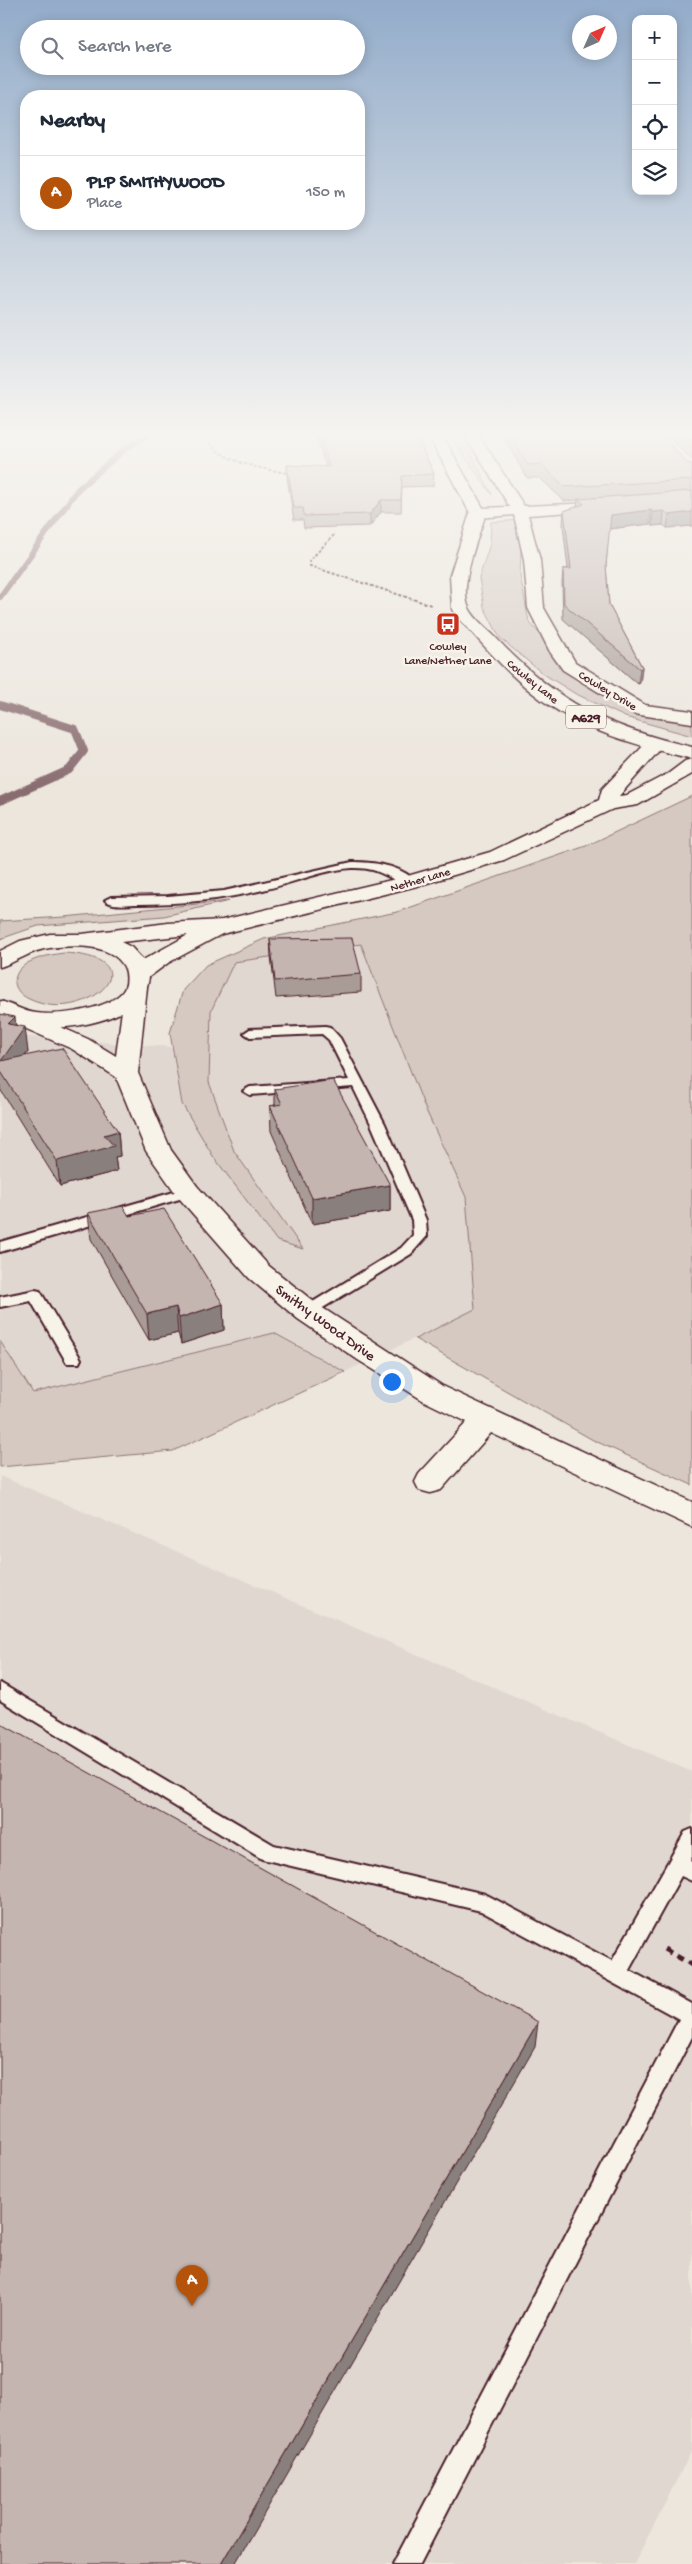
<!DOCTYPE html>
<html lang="en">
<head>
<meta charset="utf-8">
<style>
	:root { --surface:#fff; --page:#f2f2f3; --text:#1f2937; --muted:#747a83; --line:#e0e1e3; --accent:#b45309 }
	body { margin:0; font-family:"Gochi Hand",sans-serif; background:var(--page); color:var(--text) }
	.controls { position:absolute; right:15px; top:15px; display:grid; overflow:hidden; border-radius:10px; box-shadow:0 2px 12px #0003 }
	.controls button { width:45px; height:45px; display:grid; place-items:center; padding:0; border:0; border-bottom:1px solid var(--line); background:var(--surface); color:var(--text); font:25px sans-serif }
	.compass { position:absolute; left:572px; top:15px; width:45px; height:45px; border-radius:50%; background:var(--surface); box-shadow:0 2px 12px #0003; rotate:45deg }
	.you { position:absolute; left:391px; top:1381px; width:18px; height:18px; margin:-12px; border:4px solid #fff; border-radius:50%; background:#1a73e8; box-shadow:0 0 0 8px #1a73e833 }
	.badge { display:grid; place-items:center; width:32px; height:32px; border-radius:50%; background:var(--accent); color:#fff; font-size:16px; font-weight:700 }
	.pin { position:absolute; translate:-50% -41px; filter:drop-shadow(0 1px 2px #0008) }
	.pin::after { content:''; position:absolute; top:26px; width:18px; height:15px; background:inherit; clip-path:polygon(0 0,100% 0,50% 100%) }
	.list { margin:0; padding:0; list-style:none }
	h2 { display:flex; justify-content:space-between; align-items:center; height:65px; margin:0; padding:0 20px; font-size:21px }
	h2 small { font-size:16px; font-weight:400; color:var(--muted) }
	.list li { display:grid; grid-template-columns:32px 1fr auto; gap:15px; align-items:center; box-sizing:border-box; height:75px; padding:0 20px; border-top:1px solid var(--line) }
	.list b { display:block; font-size:19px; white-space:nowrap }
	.list p { margin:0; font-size:16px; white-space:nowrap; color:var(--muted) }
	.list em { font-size:16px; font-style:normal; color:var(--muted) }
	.icon { flex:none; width:28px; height:28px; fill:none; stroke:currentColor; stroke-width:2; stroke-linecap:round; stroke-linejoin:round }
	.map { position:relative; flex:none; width:692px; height:2564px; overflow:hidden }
	.search { position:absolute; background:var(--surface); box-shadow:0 2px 12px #0003; left:20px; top:20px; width:345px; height:55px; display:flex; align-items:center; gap:12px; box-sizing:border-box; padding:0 18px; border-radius:28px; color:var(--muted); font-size:19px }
	.panel { position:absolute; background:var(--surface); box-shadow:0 2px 12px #0003; left:20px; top:90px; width:345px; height:140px; border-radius:20px }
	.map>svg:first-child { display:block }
	.built { fill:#e0d7d0 }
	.green { fill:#d5c9c2; stroke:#907476 }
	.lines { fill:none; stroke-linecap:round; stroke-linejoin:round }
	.stream-far1 { stroke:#896c6f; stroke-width:6 }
	.stream { stroke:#896c6f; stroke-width:8 }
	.service-casing { stroke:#4a1f2b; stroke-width:4 }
	.minor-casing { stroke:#4a1f2b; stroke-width:3 }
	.secondary-casing { stroke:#4a1f2b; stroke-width:3 }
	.primary-casing { stroke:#4a1f2b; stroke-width:3 }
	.path-far1 { stroke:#4a1f2b; stroke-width:2; stroke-dasharray:3 2; stroke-linecap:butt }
	.path { stroke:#4a1f2b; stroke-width:5; stroke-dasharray:8 5.5; stroke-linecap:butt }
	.service { fill:#f7f3e8; fill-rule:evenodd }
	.minor { fill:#f7f3e8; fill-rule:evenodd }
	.secondary { fill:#f7f3e8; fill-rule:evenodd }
	.primary { fill:#f7f3e8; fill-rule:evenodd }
	.wall { fill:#a99c97; stroke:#4a1f2b }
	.shaded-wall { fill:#897f7b; stroke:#4a1f2b }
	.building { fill:#c4b5b0; stroke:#4a1f2b }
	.labels { text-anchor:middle; stroke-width:5; stroke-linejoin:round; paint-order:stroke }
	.far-poi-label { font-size:12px; fill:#4a1f2b; stroke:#f7f3e8 }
	.far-street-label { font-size:12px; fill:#4a1f2b; stroke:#f7f3e8 }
	.shield { fill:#f7f3e8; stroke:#7e5f64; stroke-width:1 }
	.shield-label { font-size:14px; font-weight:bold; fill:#4a1f2b }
	.street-label { font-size:15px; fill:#4a1f2b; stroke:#f7f3e8 }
</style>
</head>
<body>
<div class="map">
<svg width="692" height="2564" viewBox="0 0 692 2564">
	<rect width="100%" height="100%" fill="#ece6dd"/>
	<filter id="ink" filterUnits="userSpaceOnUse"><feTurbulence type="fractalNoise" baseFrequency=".02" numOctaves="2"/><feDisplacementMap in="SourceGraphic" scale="10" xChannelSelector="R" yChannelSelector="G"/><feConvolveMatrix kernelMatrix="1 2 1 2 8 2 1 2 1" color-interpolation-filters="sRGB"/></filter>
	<g filter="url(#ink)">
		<g class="built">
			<polygon points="361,944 425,1108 466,1197 475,1309 345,1372 274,1333 33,1393 0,1341 0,1035 171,1047 182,1104 302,1248 234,1151 209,1082 211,1011 234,962"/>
			<polygon points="0,1476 692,1772 692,2450 634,2564 0,2564"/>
		</g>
		<g class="green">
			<polygon points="447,431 460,431 492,495 452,439"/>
			<polygon points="522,520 520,576 529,622 569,666 673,719 692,723 692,736 625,717 574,693 542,673 500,638 484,607 479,578 490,544 491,522"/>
			<polygon points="692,796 692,1485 593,1440 415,1339 475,1309 466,1197 425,1108 361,944 234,962 211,1011 209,1082 234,1151 303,1249 277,1241 213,1156 182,1104 170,1033 183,990 206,965 264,939 397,912 586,846"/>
			<polygon points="229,901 164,916 38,926 0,939 0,921 64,917"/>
			<path d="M 64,953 C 159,958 86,1027 29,999 C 22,996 15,989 15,982 C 15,960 49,955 64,953 Z"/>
			<polygon points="274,1333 345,1372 173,1451 0,1467 0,1341 33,1393"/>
		</g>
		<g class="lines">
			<polyline class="stream-far1" points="0,597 78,489 125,449 153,431"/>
			<polyline class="stream" points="0,705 75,729 84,751 69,770 0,801"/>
			<g class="service-casing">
				<g id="service">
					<path d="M 352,862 C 373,862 401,865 416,882 L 410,885 C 386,880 383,867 352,868 C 322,870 293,883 263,890 C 222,900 180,904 138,904 C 129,904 112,907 105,900 L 111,897 L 168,896 L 224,891 Z"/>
					<polygon points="325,1026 330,1027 340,1038 385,1124 426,1220 427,1236 411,1254 308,1317 300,1312 303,1308 401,1248 413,1235 412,1220 371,1124 353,1087 250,1095 243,1091 250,1087 349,1080 329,1040 322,1034 250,1037 244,1033 250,1029"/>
					<polygon points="188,1188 195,1192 193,1195 0,1252 0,1242"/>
					<polygon points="35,1290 40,1291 81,1359 79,1363 67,1363 31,1301 0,1307 0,1297"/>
					<polygon points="0,1683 274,1845 485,1894 612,1961 685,1832 692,1829 692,1857 690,1861 692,1862 692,1881 681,1876 629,1970 692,2004 692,2037 420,2564 393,2564 679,2019 481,1911 262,1859 0,1700"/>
				</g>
			</g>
			<g class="minor-casing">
				<g id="minor">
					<polygon points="462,431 476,431 524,506 618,502 620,505 618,508 613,509 528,515 540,560 544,608 575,662 645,705 692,711 692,723 634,714 563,670 550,652 528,608 524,560 514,515 478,518 470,513 478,508 510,507"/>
					<polygon points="136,980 144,982 147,987 138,1073 171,1150 197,1186 269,1266 318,1305 444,1387 692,1502 692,1527 491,1433 441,1490 430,1493 419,1490 415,1482 419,1474 467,1422 424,1401 358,1360 298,1319 249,1278 179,1198 146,1151 116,1077 72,1049 6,1020 2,1015 6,1010 14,1008 22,1010 88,1039 116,1056 125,987 128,982"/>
				</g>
			</g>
			<g class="secondary-casing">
				<path id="secondary" d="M 655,739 L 662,741 L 664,745 L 619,796 L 627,795 L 669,773 L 685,761 L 692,759 L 692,774 L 638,805 L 613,809 L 504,860 L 417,886 L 222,934 L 168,963 L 149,977 C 146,1019 71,1031 37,1027 C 24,1026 12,1021 0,1016 L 0,1001 C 12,1004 24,1012 36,1013 C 58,1016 113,1010 125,988 C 127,983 127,974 125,969 C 114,943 73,945 50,948 C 31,950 17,962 0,967 L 0,951 L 20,941 L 50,934 L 82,934 L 168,923 L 222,920 L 404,877 L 490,852 L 599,800 L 602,789 L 648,741 ZM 188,935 L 143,960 L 131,947 L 121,942 Z"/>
			</g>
			<g class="primary-casing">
				<path id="primary" d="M 426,431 L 440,431 L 486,513 C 479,535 458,587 469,608 C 474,619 489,630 497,639 C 557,703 607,727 692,747 L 692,759 C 637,745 580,731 534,694 C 504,671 480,640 454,613 L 452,609 L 450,575 L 470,513 Z"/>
			</g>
			<g class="path-far1">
				<path d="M 202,431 C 214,463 262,468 291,474"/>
				<polyline points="334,535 309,561 310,566 431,605"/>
			</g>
			<polyline class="path" points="664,1949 692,1965"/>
			<use href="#service" class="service"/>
			<use href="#minor" class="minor"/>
			<use href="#secondary" class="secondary"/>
			<use href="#primary" class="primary"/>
		</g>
		<g class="wall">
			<polygon points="314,431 414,431 434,474 433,486 402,487 401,512 381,512 370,526 304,528 303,520 294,520 287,477 287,465 326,467"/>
			<polygon points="500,431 658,431 687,463 692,464 692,526 667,528 663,525 652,526 650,524 609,529 606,566 609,605 642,667 640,683 638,684 563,619 562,583 563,569 568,569 563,525 564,511 577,507 578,500 564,501 540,478 527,478"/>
			<polygon points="663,431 692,431 692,460"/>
			<polygon points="270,939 361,974 361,992 276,998 271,956"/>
			<polygon points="0,1014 16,1026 28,1052 25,1056 118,1131 120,1156 115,1157 117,1171 60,1186 0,1089"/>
			<polygon points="275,1089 390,1185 390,1211 312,1224 271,1131 270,1106 275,1105"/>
			<polygon points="88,1213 223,1304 224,1330 181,1344 178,1333 149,1340 91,1239"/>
		</g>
		<g class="shaded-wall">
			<polygon points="381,500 381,512 370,526 370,514"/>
			<polygon points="651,510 650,524 609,529 611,515"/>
			<polygon points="664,511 663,525 652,526 653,512"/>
			<polygon points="692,512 692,526 667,528 669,515"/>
			<polygon points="642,667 640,683 638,684 640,669"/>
			<polygon points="15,1017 17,1038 25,1027 28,1052 7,1081 1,1061 8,1024"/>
			<polygon points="118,1131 120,1156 115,1157 117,1171 60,1186 57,1161 104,1135"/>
			<polygon points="390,1185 390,1211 312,1224 312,1198"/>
			<polygon points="223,1304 224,1330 181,1344 179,1318"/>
			<polygon points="176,1307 178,1333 149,1340 147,1314"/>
			<polygon points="538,2022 535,2047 235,2564 221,2564"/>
		</g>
		<g class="building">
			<polygon points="318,431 414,431 434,474 402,476 401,500 381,500 370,514 304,516 303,508 294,508 287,465 329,467"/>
			<polygon points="508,431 658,431 687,463 692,464 692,480 565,487 541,464 528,465"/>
			<polygon points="677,431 692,431 692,446"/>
			<polygon points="692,491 692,512 669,515 664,511 653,512 651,510 611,515 606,565 609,605 642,667 640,669 564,604 563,569 571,569 564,511 584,504 578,499"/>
			<polygon points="352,938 361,974 275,981 270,939"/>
			<polygon points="0,1014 15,1017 8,1024 25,1027 1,1061 62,1048 118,1131 104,1135 114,1146 57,1161 0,1070"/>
			<polygon points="333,1080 390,1185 312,1198 270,1106 282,1104 275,1089"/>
			<polygon points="123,1206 129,1216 164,1209 223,1304 179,1318 176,1307 147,1314 88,1213"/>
			<polygon points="0,1723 538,2022 221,2564 0,2564"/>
		</g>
	</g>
	<linearGradient id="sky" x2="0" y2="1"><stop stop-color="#93acca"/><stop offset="0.55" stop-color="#f6f4f0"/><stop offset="1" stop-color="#f6f4f0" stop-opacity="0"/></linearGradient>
	<rect width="692" height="790" fill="url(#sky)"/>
	<defs>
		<g id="bus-square" transform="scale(1.25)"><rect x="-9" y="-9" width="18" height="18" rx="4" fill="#c8321e" stroke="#f7f3e8"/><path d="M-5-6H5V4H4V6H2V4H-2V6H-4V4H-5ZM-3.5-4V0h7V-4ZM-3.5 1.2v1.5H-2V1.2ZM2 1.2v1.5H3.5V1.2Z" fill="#fff"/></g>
	</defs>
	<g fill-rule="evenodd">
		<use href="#bus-square" x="448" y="624"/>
	</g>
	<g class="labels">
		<g class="far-poi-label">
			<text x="448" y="650">Cowley<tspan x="448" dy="14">Lane/Nether Lane</tspan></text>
		</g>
		<g class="far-street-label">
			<text transform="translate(533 681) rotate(39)" y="4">Cowley Lane</text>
			<text transform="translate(608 690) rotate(31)" y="4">Cowley Drive</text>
			<text transform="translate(420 879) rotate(-16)" y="4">Nether Lane</text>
		</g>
		<rect class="shield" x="566" y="705.5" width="40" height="23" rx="4"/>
		<g class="shield-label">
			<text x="586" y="722">A629</text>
		</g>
		<g class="street-label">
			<text transform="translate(326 1322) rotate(36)" y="5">Smithy Wood Drive</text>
		</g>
	</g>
</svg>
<div class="controls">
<button>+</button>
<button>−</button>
<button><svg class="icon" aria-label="locate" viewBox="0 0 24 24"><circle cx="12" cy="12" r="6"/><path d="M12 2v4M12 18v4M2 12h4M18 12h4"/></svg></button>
<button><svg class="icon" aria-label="layers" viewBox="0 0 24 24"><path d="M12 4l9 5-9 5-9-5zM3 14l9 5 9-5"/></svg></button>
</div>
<svg class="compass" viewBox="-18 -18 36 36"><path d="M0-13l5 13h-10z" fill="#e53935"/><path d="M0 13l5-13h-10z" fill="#747a83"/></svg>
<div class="you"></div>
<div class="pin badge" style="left:192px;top:2306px">A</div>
<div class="search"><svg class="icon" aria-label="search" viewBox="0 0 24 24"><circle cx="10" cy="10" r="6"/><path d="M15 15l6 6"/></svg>Search here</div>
<section class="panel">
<h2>Nearby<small></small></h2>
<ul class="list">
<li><span class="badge">A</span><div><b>PLP SMITHYWOOD</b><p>Place</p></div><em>150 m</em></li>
</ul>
</section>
</div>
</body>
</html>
